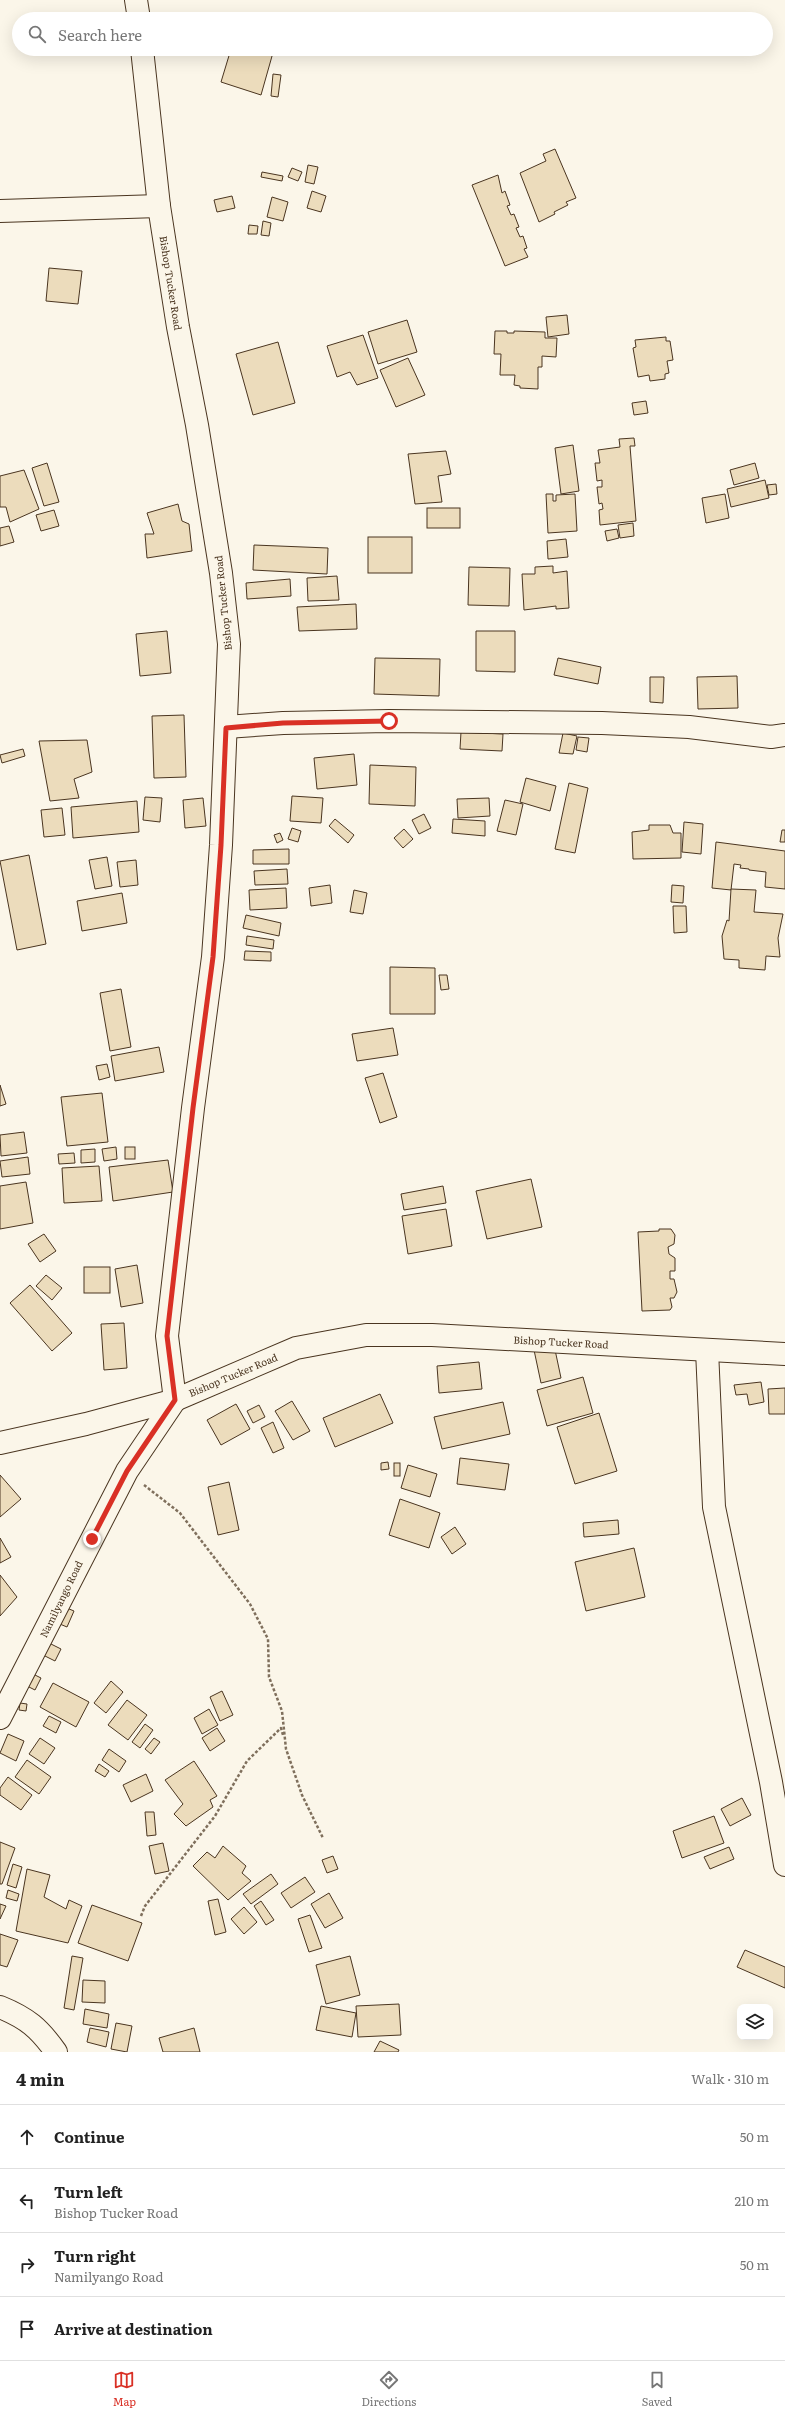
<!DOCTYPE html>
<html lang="en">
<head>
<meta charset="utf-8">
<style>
	:root { --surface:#fff; --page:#f6f6f6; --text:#222; --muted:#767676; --line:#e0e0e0; --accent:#d93025 }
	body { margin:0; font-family:Literata,serif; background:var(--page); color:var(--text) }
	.controls { position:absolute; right:12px; bottom:12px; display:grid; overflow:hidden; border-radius:8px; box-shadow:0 4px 16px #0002 }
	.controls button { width:36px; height:36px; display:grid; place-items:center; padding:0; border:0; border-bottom:1px solid var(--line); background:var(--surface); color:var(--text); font:20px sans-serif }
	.stop { position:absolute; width:12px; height:12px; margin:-9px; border:3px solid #d93025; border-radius:50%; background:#fff }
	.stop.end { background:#d93025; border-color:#fff; box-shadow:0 1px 4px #0008 }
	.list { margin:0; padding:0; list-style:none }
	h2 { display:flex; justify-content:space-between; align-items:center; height:52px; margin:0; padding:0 16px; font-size:17px }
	h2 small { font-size:13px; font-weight:400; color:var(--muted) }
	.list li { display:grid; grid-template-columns:26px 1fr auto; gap:12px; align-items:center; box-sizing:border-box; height:64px; padding:0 16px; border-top:1px solid var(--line) }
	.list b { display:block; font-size:15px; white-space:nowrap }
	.list p { margin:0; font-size:13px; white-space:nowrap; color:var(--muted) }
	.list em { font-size:13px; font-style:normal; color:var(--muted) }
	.icon { flex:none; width:22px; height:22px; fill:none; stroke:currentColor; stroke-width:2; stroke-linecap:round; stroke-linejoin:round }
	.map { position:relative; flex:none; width:785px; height:2052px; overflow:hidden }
	.search { position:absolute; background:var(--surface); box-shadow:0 4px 16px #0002; left:12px; right:12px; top:12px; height:44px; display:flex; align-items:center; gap:10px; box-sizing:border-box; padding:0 14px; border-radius:22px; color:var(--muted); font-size:15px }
	.sheet { height:308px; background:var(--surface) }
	nav { display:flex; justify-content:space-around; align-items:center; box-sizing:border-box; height:56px; border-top:1px solid var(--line); background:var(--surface); font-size:11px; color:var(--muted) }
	nav a { display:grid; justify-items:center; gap:2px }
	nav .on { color:var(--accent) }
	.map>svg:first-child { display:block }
	.building { fill:#ecdcbc; stroke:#4a3520 }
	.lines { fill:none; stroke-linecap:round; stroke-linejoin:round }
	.minor-casing { stroke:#4a3520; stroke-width:24 }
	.major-casing { stroke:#4a3520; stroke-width:24 }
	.path { stroke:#7f6f5c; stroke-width:2.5; stroke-dasharray:3 2; stroke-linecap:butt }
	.minor { stroke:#fbf6e9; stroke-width:22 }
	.major { stroke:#fbf6e9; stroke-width:22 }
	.route { stroke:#d93025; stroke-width:5 }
	.labels { text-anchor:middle; stroke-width:3; stroke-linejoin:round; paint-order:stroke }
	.street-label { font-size:10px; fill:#4a3520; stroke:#fbf6e9 }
</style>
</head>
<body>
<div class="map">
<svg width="785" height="2052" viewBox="0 0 785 2052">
	<rect width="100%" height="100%" fill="#fbf6e9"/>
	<g class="building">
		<polygon points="231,49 274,49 261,95 221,82"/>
		<polygon points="273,74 281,75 278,97 271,96"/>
		<polygon points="555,149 576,198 566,202 568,205 554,212 555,214 539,222 520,173 546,161 543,154"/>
		<polygon points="308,165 318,167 314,184 305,182"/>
		<polygon points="292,168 302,172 298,181 288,177"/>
		<polygon points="262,172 283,176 282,181 261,177"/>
		<polygon points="498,175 502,193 505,191 510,205 507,206 511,215 514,214 519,227 516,228 520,237 523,236 527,248 524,249 528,257 505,266 472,185"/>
		<polygon points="312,191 326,196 321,212 307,208"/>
		<polygon points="232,196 235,208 217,212 214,200"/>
		<polygon points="272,197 288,202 283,221 267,217"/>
		<polygon points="263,221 271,223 269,236 261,235"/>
		<polygon points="249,225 258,226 257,234 248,234"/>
		<polygon points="49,268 82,271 78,304 46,301"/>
		<polygon points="567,315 569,334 548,337 546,317"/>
		<polygon points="407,320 417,352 378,364 368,332"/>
		<polygon points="495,331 507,331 507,333 514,333 514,331 545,332 545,338 557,338 556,357 542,356 542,367 538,367 538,389 520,388 520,386 514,385 515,375 500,375 501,354 494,354"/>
		<polygon points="363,335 378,378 357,385 350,372 337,377 327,346"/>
		<polygon points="666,337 666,341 670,341 673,360 667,361 669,373 665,374 665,379 650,381 649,375 638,377 633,348 636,347 635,340"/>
		<polygon points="278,342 295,403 253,415 236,354"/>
		<polygon points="408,358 425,395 396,407 380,370"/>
		<polygon points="646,401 648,413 634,415 632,403"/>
		<polygon points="634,438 635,446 630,446 636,521 600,525 599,510 603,509 602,503 599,504 597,487 602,487 602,480 597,481 595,463 600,463 598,450 620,447 619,439"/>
		<polygon points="573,445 579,491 561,494 555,448"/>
		<polygon points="446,451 451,474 438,476 442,502 415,504 408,454"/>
		<polygon points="47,463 59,502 44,506 32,468"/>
		<polygon points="755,463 759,478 734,485 730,470"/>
		<polygon points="24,470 39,509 10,522 6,507 0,507 0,476"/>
		<polygon points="765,480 769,498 731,507 727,489"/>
		<polygon points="776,484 777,494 769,495 767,485"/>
		<polygon points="546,494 553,494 553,501 556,501 556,495 575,494 577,531 548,533"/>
		<polygon points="725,494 729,518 706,523 702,498"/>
		<polygon points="178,504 182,521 189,524 192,551 147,558 145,534 154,534 147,513"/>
		<rect x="427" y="508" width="33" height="20"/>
		<polygon points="54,510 59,526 41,531 36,515"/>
		<polygon points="633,523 634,536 620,538 618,525"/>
		<polygon points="9,526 14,542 0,546 0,528"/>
		<polygon points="617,529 619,538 607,541 605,531"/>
		<rect x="368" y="537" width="44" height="36"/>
		<polygon points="566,539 568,557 548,559 547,541"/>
		<polygon points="254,545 328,548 327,574 253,570"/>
		<polygon points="553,566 553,573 567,571 569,608 556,609 556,606 524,610 522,574 535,574 535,567"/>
		<polygon points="469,567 510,568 509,606 468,605"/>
		<polygon points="337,576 339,600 308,601 307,578"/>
		<polygon points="290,579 291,596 247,599 246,583"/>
		<polygon points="356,604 357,629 299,631 297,607"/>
		<polygon points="167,631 171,673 140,676 136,634"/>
		<polygon points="476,631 515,631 515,672 476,671"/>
		<polygon points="375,658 440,659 439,696 374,694"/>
		<polygon points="558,658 601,667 598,684 554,675"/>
		<polygon points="737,676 738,708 698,709 697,677"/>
		<polygon points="650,677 664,677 663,703 650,702"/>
		<polygon points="184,715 186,777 154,778 152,716"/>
		<polygon points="461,732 503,734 502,751 460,749"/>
		<polygon points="563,733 577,736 573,754 559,753"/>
		<polygon points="578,737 589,738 587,752 576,750"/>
		<polygon points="87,740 92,772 74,779 79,798 50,801 39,741"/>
		<polygon points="23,749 25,756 2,763 0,755"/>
		<polygon points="354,754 357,785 317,789 314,758"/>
		<polygon points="370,765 416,767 415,806 369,804"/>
		<polygon points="526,778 556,786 550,811 520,802"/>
		<polygon points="569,783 588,788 575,853 555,849"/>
		<polygon points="292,796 323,798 321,823 290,821"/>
		<polygon points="145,797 162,798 160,822 143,820"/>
		<polygon points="203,798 206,826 185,828 183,800"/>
		<polygon points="489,798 490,816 458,818 457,799"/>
		<polygon points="505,800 523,804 516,835 497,831"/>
		<polygon points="137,801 139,832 73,838 71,807"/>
		<polygon points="62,808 65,835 44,837 41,810"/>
		<polygon points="424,814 431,828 419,834 412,820"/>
		<polygon points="335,819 354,835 348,843 329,826"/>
		<polygon points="453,819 485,821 485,836 452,833"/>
		<polygon points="684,822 703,824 701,854 682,852"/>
		<polygon points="649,825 670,825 673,833 681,833 681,858 633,859 632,832 649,830"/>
		<polygon points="292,828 301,831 298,842 288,839"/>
		<polygon points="404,829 413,839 403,848 394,838"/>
		<polygon points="782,830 785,830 785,842 780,842"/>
		<polygon points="280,833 283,840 277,843 274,835"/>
		<polygon points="716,842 785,851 785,889 765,887 766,872 749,870 749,869 740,868 741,865 734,864 731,890 712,888"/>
		<polygon points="289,849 289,864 253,864 253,850"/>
		<polygon points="29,855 46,944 17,950 0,861"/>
		<polygon points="107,857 112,886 95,889 89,860"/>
		<polygon points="136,860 138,885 120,887 117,862"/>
		<polygon points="287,869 288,884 255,885 254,871"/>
		<polygon points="330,885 332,903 311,906 309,888"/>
		<polygon points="672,885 684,886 683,903 671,902"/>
		<polygon points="286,888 287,908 250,910 249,890"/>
		<polygon points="731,889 756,890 754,912 783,914 778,938 780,957 766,956 765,970 739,968 739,960 724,959 722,936 727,920 729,921"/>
		<polygon points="354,890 367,893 363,914 350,912"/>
		<polygon points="122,893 127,923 82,931 77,901"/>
		<polygon points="673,906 686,906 687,932 674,933"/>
		<polygon points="246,915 281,923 279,936 243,928"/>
		<polygon points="247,936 274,940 273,949 246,945"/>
		<polygon points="245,951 271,952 271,961 244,960"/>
		<polygon points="390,967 435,968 435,1014 390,1014"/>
		<polygon points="439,975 447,975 449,989 441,990"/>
		<polygon points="121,989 131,1047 110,1051 100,993"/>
		<polygon points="393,1028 398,1055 357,1061 352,1034"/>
		<polygon points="159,1047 164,1072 115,1081 111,1056"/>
		<polygon points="107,1064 110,1077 99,1080 96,1066"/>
		<polygon points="383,1073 397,1117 380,1123 365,1078"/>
		<polygon points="0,1085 6,1104 0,1106"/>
		<polygon points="102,1093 108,1142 67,1146 61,1097"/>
		<polygon points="24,1132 27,1153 1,1156 0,1135"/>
		<polygon points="116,1147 117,1159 104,1161 102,1149"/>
		<rect x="125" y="1147" width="10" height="12"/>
		<polygon points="95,1149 95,1162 81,1163 81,1150"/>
		<polygon points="74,1153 75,1163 59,1164 58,1154"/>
		<polygon points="28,1157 30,1174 2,1177 0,1161"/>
		<polygon points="168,1160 173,1192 113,1201 109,1167"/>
		<polygon points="99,1166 102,1201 64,1203 62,1168"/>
		<polygon points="531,1179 542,1227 487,1239 476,1191"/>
		<polygon points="26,1182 33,1223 0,1229 0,1186"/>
		<polygon points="443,1186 446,1203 404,1210 401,1194"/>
		<polygon points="446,1209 452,1246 408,1254 402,1216"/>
		<polygon points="659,1229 671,1229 675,1235 674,1244 668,1247 669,1254 675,1258 675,1271 670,1271 670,1279 674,1279 677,1292 674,1298 670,1298 672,1307 670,1310 642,1311 638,1232 659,1231"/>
		<polygon points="44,1234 56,1251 40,1262 28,1244"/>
		<polygon points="137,1265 143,1303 121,1307 115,1269"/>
		<rect x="84" y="1267" width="26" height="26"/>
		<polygon points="46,1275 62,1288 52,1300 36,1286"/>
		<polygon points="30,1285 72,1333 52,1351 10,1303"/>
		<polygon points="124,1323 127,1368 104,1370 101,1324"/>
		<polygon points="554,1345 561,1378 541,1383 534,1350"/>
		<polygon points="479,1362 482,1389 439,1393 437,1366"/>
		<polygon points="583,1377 593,1413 547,1426 537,1390"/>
		<polygon points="761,1382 764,1402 749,1405 747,1394 736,1395 734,1385"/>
		<polygon points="785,1388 785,1414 769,1414 768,1389"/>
		<polygon points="380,1394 393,1423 335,1447 323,1418"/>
		<polygon points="292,1401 310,1431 293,1440 275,1411"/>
		<polygon points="503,1402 510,1434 442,1449 434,1417"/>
		<polygon points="236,1404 250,1429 221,1445 207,1420"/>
		<polygon points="259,1405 265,1417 253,1423 247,1411"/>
		<polygon points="599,1413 617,1471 575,1484 557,1427"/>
		<polygon points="273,1422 284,1448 273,1453 261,1428"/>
		<polygon points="460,1458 509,1464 505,1490 457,1484"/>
		<polygon points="388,1462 389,1469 381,1470 381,1463"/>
		<rect x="394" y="1463" width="6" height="13"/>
		<polygon points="408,1465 437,1474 430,1497 401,1488"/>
		<polygon points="0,1475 21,1499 0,1517"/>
		<polygon points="229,1482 239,1530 218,1535 208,1487"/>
		<polygon points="400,1499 440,1513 429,1548 389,1535"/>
		<polygon points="618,1520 619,1534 584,1537 583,1523"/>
		<polygon points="455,1527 466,1544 452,1554 441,1537"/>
		<polygon points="0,1538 11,1557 0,1563"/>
		<polygon points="634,1548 645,1597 586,1611 575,1562"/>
		<polygon points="0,1575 17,1597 0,1616"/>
		<polygon points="62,1606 74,1611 67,1627 55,1622"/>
		<polygon points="47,1642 61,1649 55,1661 41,1654"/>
		<polygon points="33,1674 41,1678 35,1690 27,1686"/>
		<polygon points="111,1681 123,1692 106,1713 94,1703"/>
		<polygon points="53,1683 89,1702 76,1727 40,1707"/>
		<polygon points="222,1691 233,1715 220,1721 210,1697"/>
		<polygon points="127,1700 147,1715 128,1740 108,1725"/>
		<polygon points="20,1703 27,1704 26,1711 19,1710"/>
		<polygon points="209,1709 218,1725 202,1734 194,1718"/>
		<polygon points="49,1716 61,1722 56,1733 43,1726"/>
		<polygon points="145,1724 153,1730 140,1748 132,1742"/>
		<polygon points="217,1728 225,1741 210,1751 202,1738"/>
		<polygon points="8,1734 24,1741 16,1761 0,1753"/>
		<polygon points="40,1738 55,1748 44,1764 29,1754"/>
		<polygon points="154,1738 160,1742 151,1754 145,1749"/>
		<polygon points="109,1749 126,1761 119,1772 102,1760"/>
		<polygon points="27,1760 51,1777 39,1794 15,1777"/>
		<polygon points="194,1761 217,1796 210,1800 213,1807 186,1826 174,1814 183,1804 165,1780"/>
		<polygon points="99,1764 109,1771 105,1777 95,1771"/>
		<polygon points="146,1774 153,1791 131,1802 123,1785"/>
		<polygon points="8,1777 32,1795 21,1810 0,1795 0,1788"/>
		<polygon points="742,1798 751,1815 730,1826 721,1809"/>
		<polygon points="145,1812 154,1812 156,1835 147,1836"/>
		<polygon points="714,1816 724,1843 682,1858 673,1831"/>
		<polygon points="0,1842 15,1848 2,1884 0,1884"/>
		<polygon points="163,1843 169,1871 155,1874 149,1846"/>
		<polygon points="223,1846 246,1866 242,1873 251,1881 228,1900 193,1866 207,1852 215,1858"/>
		<polygon points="729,1847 734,1859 710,1869 704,1857"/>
		<polygon points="333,1856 338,1869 327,1873 322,1860"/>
		<polygon points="13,1864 22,1867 16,1888 7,1885"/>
		<polygon points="27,1869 50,1875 44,1897 66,1909 69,1900 82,1906 68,1943 16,1931"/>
		<polygon points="271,1874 278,1884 251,1904 243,1894"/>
		<polygon points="305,1877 315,1892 291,1908 281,1893"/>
		<polygon points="8,1890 19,1894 17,1901 6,1898"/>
		<polygon points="329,1893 343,1918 325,1928 311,1904"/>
		<polygon points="218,1899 226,1932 215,1935 208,1901"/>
		<polygon points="261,1901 274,1920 266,1925 254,1906"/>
		<polygon points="0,1904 6,1906 0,1919"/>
		<polygon points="92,1905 142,1923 128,1961 78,1943"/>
		<polygon points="244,1907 257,1922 244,1934 231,1919"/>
		<polygon points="310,1915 322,1948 309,1952 298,1919"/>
		<polygon points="0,1934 18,1940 7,1967 0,1965"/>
		<polygon points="745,1950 785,1967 785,1988 737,1967"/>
		<polygon points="72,1956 83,1958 74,2010 64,2008"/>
		<polygon points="350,1956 360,1995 326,2004 316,1965"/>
		<polygon points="83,1980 105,1981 105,2003 82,2002"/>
		<polygon points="399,2004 401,2035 358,2037 356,2006"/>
		<polygon points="321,2006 356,2013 352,2037 316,2030"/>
		<polygon points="85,2009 109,2014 107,2028 83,2024"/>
		<polygon points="116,2023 132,2026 127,2052 111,2049"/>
		<polygon points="90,2028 109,2032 106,2047 87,2042"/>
		<polygon points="194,2028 200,2052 163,2052 159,2038"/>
		<polygon points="380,2041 399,2050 398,2052 374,2052"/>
	</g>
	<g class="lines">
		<g class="minor-casing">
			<g id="minor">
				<polyline points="0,211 159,206"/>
				<polyline points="226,727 283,723 389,721 602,723 689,727 771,737 785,735"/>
				<polyline points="707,1350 714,1507 771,1782 785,1865"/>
				<polyline points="0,1443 86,1424 175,1400"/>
				<path d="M 0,2007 C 27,2018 39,2028 56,2052"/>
			</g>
		</g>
		<g class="major-casing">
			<g id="major">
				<polyline points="136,0 139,19"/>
				<polyline points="142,49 159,206 178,327 197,425 221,573 229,644 221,845 213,957 193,1108 167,1336 175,1400"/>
				<polyline points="175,1400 296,1348 366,1335 432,1335 785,1354"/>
				<polyline points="0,1718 127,1471 175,1400"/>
			</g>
		</g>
		<g class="path">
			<polyline points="144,1485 180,1513 250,1604 268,1639 269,1677 282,1711 286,1749 302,1795 323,1838"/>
			<polyline points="141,1916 145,1906 215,1816 247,1761 281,1728 283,1735"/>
		</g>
		<use href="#minor" class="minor"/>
		<use href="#major" class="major"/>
	</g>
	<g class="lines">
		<polyline class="route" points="92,1539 127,1471 175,1400 167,1336 193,1108 213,957 221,845 226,728 283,723 389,721"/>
	</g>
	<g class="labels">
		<g class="street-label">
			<text transform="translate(171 283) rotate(81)" y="4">Bishop Tucker Road</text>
			<text transform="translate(223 603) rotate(-96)" y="4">Bishop Tucker Road</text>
			<text transform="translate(561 1342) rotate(3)" y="4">Bishop Tucker Road</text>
			<text transform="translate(233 1375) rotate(-23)" y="4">Bishop Tucker Road</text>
			<text transform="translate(61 1599) rotate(-64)" y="4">Namilyango Road</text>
		</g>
	</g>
</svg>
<div class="controls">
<button><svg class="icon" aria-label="layers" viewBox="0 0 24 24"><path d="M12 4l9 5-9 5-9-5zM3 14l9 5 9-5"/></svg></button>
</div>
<div class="stop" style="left:389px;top:721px"></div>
<div class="stop end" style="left:92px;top:1539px"></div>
<div class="search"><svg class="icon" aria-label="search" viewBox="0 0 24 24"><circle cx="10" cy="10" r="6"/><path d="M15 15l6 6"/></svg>Search here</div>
</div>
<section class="sheet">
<h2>4 min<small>Walk · 310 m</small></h2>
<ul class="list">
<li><svg class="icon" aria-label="ahead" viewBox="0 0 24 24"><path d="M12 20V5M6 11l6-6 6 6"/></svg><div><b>Continue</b></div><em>50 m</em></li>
<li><svg class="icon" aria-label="left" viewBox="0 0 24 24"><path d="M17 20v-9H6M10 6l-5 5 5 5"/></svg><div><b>Turn left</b><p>Bishop Tucker Road</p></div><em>210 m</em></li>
<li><svg class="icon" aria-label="right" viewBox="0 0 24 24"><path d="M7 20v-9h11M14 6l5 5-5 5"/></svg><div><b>Turn right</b><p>Namilyango Road</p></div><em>50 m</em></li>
<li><svg class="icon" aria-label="arrive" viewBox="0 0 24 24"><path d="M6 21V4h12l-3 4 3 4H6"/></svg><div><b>Arrive at destination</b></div></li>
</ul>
</section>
<nav>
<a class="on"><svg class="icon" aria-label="map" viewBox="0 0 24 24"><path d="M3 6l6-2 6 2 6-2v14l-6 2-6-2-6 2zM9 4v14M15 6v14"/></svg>Map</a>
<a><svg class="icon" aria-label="directions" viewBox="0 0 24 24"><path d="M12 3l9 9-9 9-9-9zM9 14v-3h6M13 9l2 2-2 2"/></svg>Directions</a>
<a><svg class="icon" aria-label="saved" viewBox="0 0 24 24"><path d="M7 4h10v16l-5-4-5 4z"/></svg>Saved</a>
</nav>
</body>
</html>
